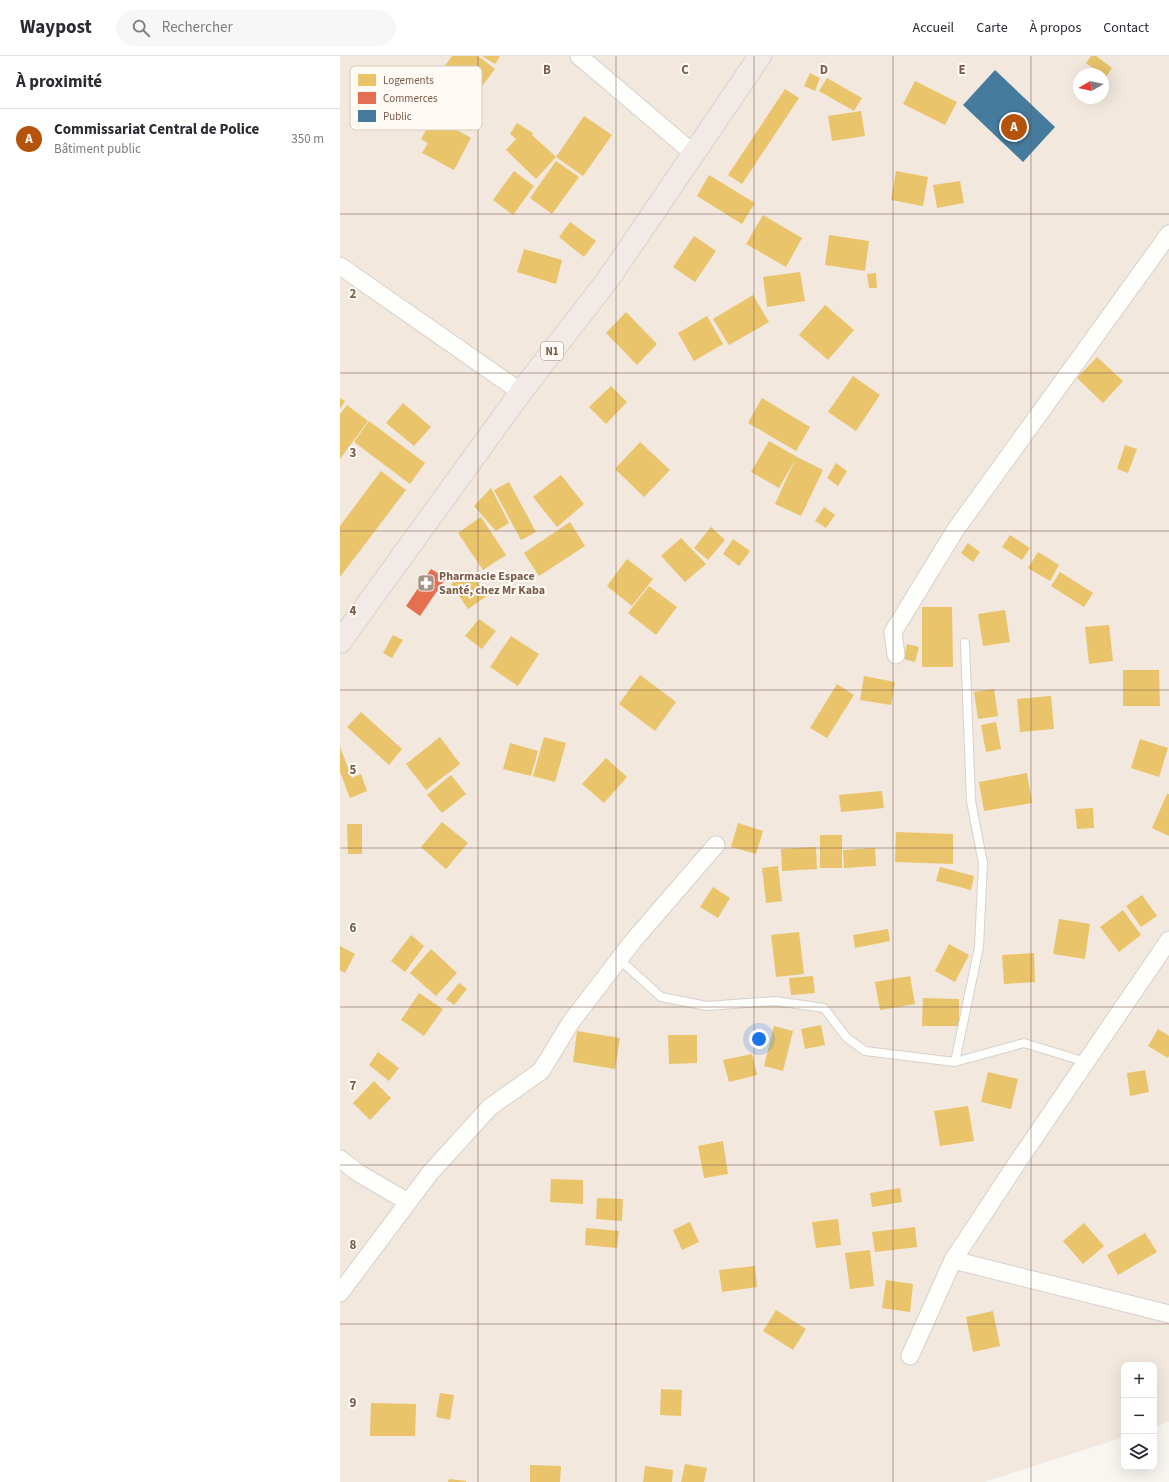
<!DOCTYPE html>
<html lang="fr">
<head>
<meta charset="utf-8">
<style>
	:root { --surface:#fff; --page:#f7f7f7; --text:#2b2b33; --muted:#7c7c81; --line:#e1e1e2; --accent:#b45309 }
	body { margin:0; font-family:"Source Sans 3",sans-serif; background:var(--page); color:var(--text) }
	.controls { position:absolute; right:12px; bottom:12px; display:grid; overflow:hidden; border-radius:8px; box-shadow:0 4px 16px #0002 }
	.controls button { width:36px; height:36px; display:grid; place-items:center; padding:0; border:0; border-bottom:1px solid var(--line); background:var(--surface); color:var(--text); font:20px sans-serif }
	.compass { position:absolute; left:733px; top:12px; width:36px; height:36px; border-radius:50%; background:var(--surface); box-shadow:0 4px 16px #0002; rotate:261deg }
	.you { position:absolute; left:419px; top:983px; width:14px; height:14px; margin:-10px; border:3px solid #fff; border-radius:50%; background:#1a73e8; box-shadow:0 0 0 6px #1a73e833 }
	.badge { display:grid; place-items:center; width:26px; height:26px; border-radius:50%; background:var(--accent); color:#fff; font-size:13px; font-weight:700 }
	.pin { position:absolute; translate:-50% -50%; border:2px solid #fff; box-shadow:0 1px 4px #0006 }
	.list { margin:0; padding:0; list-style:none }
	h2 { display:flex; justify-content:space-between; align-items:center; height:52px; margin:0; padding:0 16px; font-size:17px }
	h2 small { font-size:13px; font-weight:400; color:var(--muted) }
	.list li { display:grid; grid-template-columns:26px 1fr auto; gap:12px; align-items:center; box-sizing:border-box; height:60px; padding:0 16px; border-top:1px solid var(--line) }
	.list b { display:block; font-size:15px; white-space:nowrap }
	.list p { margin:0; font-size:13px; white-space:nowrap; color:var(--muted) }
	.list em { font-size:13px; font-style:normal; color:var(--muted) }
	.icon { flex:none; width:22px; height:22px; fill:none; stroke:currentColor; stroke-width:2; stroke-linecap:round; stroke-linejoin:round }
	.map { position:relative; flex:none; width:829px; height:1426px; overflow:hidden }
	header { display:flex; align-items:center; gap:24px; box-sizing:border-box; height:56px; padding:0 20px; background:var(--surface); border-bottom:1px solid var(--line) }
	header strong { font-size:19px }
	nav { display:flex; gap:22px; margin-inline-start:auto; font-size:14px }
	.search { width:280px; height:36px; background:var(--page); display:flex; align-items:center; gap:10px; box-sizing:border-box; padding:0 14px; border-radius:22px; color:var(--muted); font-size:15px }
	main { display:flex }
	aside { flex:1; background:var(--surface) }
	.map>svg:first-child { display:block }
	.residential { fill:#f2e8de; fill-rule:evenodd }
	.homes { fill:#e9c46a }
	.shops { fill:#e76f51 }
	.public { fill:#457b9d }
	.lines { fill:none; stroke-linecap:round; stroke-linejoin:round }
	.lane-casing { stroke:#d7d1cb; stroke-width:10 }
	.street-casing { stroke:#d7d1cb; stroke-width:19 }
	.highway-casing { stroke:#dad1cc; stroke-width:24 }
	.lane { stroke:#fefefd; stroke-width:8 }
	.street { stroke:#fefefd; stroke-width:17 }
	.highway { stroke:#f2eae7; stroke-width:22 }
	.grid { fill:none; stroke:#7a5c4d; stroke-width:1; stroke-opacity:0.55 }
	.labels { text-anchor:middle; stroke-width:4; stroke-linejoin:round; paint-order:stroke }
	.shield { fill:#fffaf3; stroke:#a28b7f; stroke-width:1 }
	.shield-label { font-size:11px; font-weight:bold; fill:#7a5c4d }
	.poi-label { font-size:12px; font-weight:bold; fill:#7a5c4d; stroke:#fffaf3; text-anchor:start }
	.key { fill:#fffaf3; stroke:#d7cbc1; stroke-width:1 }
	.key-label { font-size:11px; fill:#7a5c4d }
	.grid-label { font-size:13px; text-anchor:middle; font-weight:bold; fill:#7a5c4d; stroke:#fffaf3; stroke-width:4; stroke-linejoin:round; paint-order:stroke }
</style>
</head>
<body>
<header>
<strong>Waypost</strong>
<div class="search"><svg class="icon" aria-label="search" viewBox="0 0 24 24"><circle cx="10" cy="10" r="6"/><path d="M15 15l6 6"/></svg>Rechercher</div>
<nav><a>Accueil</a><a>Carte</a><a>À propos</a><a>Contact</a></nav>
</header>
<main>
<aside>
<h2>À proximité<small></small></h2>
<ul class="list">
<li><span class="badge">A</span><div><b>Commissariat Central de Police</b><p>Bâtiment public</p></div><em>350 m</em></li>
</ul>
</aside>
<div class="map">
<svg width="829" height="1426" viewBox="0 0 829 1426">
	<rect width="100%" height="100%" fill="#f9f5f0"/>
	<path class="residential" d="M 0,0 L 829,0 L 829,1366 L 814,1371 L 814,1309 L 784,1309 L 784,1381 L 644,1426 L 0,1426 ZM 739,18 L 763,18 L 763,42 L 739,42 Z"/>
	<g class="homes">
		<polygon points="112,0 138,0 155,13 140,33 114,14 107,23 99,18"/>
		<polygon points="142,0 160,0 155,8"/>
		<polygon points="751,0 756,0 772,12 766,21 746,7"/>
		<polygon points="470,17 480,22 475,35 464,30"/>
		<polygon points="487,22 522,42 514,55 479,35"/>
		<polygon points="575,25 617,46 605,69 563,48"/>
		<polygon points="445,33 459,42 402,128 388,119"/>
		<polygon points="521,55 525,80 492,85 488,60"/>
		<polygon points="115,59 133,62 131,75 113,71"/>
		<polygon points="244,60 272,79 243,120 216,101"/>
		<polygon points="99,64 131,82 114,114 82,97 88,87 81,83 88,71 93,74"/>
		<polygon points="177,67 193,77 192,79 216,101 196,123 166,94 176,83 170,78"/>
		<polygon points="216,105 239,121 212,158 190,142"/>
		<polygon points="174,115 194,130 173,159 153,144"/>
		<polygon points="556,115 588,121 583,150 551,144"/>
		<polygon points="369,119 415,147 402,168 357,140"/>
		<polygon points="620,125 624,147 597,152 593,129"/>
		<polygon points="423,159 462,182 446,211 406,188"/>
		<polygon points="230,166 256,185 244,201 219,181"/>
		<polygon points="489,179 529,185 525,215 485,209"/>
		<polygon points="354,180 376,195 355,226 333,211"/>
		<polygon points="184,193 222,204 216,228 177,216"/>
		<polygon points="460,216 465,245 427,251 423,221"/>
		<polygon points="536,217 537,232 529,232 527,218"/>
		<polygon points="413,239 429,266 389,289 373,263"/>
		<polygon points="485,249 514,274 488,304 459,279"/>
		<polygon points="286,256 317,288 297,309 266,277"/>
		<polygon points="367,260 383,288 354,305 338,277"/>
		<polygon points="757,301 783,325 763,347 737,322"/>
		<polygon points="513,320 540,339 516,375 488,356"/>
		<polygon points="271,330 287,346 266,368 249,351"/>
		<polygon points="0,342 5,345 0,353"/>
		<polygon points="422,342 470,371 456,395 408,367"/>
		<polygon points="63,347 91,371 74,390 46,367"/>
		<polygon points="7,349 28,365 0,403 0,358"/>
		<polygon points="29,365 85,407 70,428 14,386"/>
		<polygon points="429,385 457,401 483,414 461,460 435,448 455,404 439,432 411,416"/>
		<polygon points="300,386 330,414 304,441 275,413"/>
		<polygon points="785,389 797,393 788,417 777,413"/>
		<polygon points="496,407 507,415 498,430 487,422"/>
		<polygon points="41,415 66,434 0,521 0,470"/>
		<polygon points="221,419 244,448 217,471 193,441"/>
		<polygon points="169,426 196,476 181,484 154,434"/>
		<polygon points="151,432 169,467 156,475 134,450"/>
		<polygon points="484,451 495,459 486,472 475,465"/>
		<polygon points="141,461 166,499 143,514 118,477"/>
		<polygon points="230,466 245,490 199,520 184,497"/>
		<polygon points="371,471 385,484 368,504 354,492"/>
		<polygon points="670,479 690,492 682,504 662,491"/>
		<polygon points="341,482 366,508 345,526 321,500"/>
		<polygon points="393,483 410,495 399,510 383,498"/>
		<polygon points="628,487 640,496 633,506 621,497"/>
		<polygon points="698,496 719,509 710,525 688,512"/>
		<polygon points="287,503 313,523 292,550 267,530"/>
		<polygon points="129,515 147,540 128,553 111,528"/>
		<polygon points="720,516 753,537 744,551 711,530"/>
		<polygon points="309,530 337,551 316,579 288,557"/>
		<polygon points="582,551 612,551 613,611 582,611"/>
		<polygon points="665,554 670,586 643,590 638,558"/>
		<polygon points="139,563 156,575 142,593 125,580"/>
		<polygon points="769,569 773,605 749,608 745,571"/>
		<polygon points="53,579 63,584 52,602 43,597"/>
		<polygon points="171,580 199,598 178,630 150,611"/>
		<polygon points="567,588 579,591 575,606 564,603"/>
		<polygon points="783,614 819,614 820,650 783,650"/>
		<polygon points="300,619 336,646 315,675 279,648"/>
		<polygon points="524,620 555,626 551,649 520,644"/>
		<polygon points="497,628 514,639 487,682 470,672"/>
		<polygon points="654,633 658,660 638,663 634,636"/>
		<polygon points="711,640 714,673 680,676 677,643"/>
		<polygon points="21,656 62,693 49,709 7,671"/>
		<polygon points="656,666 661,693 646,696 641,669"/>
		<polygon points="100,681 120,708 86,734 66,708"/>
		<polygon points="204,681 226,687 215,726 193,720"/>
		<polygon points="800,683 828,692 819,721 791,712"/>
		<polygon points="170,687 198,695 191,720 163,713"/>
		<polygon points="0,691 12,722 21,718 27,735 10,742 0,716"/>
		<polygon points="266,702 287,721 264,747 242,728"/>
		<polygon points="687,717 692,747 644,755 639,726"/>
		<polygon points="111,719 126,738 102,757 87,739"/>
		<polygon points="542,735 544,752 501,756 499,739"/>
		<polygon points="827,738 829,738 829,780 812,772"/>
		<polygon points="753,752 754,772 737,773 735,753"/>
		<polygon points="102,766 128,787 106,813 81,791"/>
		<polygon points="398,767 423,775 416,798 391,791"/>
		<polygon points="7,768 22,768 22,798 8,798"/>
		<polygon points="556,776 613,778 613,808 555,806"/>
		<rect x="480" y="779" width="22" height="33"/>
		<polygon points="476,791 477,813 442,815 441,793"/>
		<polygon points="535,792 536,810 504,812 503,794"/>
		<polygon points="438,810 442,845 426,847 422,812"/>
		<polygon points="600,811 634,820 631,834 596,825"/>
		<polygon points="373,831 390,842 378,862 360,851"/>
		<polygon points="802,839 817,860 801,871 786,850"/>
		<polygon points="783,854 801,879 779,896 760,871"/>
		<polygon points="719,863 750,868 745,903 713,898"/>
		<polygon points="548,873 550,885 515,892 513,879"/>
		<polygon points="459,876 464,918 436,921 431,879"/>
		<polygon points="71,879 84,890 65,916 51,905"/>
		<polygon points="609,888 629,899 615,926 595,915"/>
		<polygon points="0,890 15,898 5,917 0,914"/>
		<polygon points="91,893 117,917 96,940 70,917"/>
		<polygon points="694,897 695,926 664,928 662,899"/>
		<polygon points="473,920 475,937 451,939 449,922"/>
		<polygon points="570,920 575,948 540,954 535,926"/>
		<polygon points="119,927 127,933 114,949 106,943"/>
		<polygon points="79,937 103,953 84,980 61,964"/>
		<polygon points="583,942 619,943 619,970 582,970"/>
		<polygon points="481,969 485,989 465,993 461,973"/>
		<polygon points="434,970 453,975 443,1015 424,1010"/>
		<polygon points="818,973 829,980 829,1000 828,1002 808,990"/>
		<polygon points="237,975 280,982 275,1013 233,1006"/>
		<polygon points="328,979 357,979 357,1007 329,1008"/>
		<polygon points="38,996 59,1012 49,1025 29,1009"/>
		<polygon points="412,998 417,1019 389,1026 383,1004"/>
		<polygon points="805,1014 809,1036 790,1040 787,1017"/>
		<polygon points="648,1016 678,1023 671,1053 641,1046"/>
		<polygon points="34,1025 51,1042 30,1064 13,1047"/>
		<polygon points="628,1050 634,1085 600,1090 594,1055"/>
		<polygon points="383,1085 388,1118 364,1122 358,1090"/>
		<polygon points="211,1123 243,1124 243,1148 210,1146"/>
		<polygon points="560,1132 562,1146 532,1151 530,1137"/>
		<polygon points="257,1142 283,1143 282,1165 256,1163"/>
		<polygon points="498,1163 501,1189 476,1192 472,1166"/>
		<polygon points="350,1166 359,1186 342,1194 333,1174"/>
		<polygon points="744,1167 764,1190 743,1208 723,1185"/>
		<polygon points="575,1171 577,1191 535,1196 532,1176"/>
		<polygon points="246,1172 279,1175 277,1192 245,1189"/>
		<polygon points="805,1177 817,1196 778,1219 767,1199"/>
		<polygon points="530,1194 534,1230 510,1233 505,1197"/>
		<polygon points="415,1210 417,1231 382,1236 379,1214"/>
		<polygon points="546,1224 573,1228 570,1256 542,1252"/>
		<polygon points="436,1254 466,1273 453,1294 423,1275"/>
		<polygon points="653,1255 660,1290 633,1296 626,1261"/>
		<polygon points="321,1333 342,1334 341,1360 320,1359"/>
		<polygon points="100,1337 114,1339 110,1364 96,1361"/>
		<polygon points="31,1347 76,1348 75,1380 30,1380"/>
		<polygon points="345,1408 367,1412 364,1426 341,1426"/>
		<polygon points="190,1409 221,1410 220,1426 190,1426"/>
		<polygon points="305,1410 333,1414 332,1426 303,1426"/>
		<polygon points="109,1423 126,1425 126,1426 108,1426"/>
	</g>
	<polygon class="shops" points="91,513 106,522 80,560 66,550"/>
	<polygon class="public" points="655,14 715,71 683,106 623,49"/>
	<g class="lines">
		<g class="lane-casing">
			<g id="lane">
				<polyline points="279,903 321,941 367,950 435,945 484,952 507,982 525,995 615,1006 684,987 746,1006"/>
				<polyline points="615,1006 639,891 643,807 631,745 625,587"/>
			</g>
		</g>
		<g class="street-casing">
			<g id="street">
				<polyline points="239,0 353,97"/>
				<polyline points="0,210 181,336"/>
				<polyline points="556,599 553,576 616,473 829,178"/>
				<polyline points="0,1103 20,1118 68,1146"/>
				<polyline points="613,1204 829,1258"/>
				<polyline points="0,1237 90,1117 150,1051 201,1015 231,966 293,885 376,789"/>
				<polyline points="570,1300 613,1204 677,1107 829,884"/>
			</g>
		</g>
		<g class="highway-casing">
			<polyline id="highway" points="0,586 181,336 269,222 420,0"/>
		</g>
		<use href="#lane" class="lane"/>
		<use href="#street" class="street"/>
		<use href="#highway" class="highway"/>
	</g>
	<path class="grid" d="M 138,0 L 138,1426M 276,0 L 276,1426M 414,0 L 414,1426M 553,0 L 553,1426M 691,0 L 691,1426M 0,158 L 829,158M 0,317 L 829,317M 0,475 L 829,475M 0,634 L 829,634M 0,792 L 829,792M 0,951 L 829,951M 0,1109 L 829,1109M 0,1268 L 829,1268"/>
	<defs>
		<g id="pharmacy-square" transform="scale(0.9)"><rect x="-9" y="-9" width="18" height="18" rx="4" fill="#a69286" stroke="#fffaf3"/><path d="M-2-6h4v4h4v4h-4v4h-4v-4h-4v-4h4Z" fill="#fff"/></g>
	</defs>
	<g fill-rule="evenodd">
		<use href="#pharmacy-square" x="86" y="527"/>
	</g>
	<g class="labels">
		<rect class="shield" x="201" y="286" width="22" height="18" rx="3"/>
		<g class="shield-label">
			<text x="212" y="299">N1</text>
		</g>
		<g class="poi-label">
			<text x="99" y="524">Pharmacie Espace<tspan x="99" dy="14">Santé, chez Mr Kaba</tspan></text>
		</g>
	</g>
	<rect x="10" y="10" width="132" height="64" rx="6" class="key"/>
	<rect x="18" y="18" width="18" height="12" fill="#e9c46a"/>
	<rect x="18" y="36" width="18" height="12" fill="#e76f51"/>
	<rect x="18" y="54" width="18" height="12" fill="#457b9d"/>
	<g class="key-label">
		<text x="43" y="28">Logements</text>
		<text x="43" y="46">Commerces</text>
		<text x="43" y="64">Public</text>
	</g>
	<g class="grid-label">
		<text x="207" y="18">B</text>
		<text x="345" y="18">C</text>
		<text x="484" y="18">D</text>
		<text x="622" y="18">E</text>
		<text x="13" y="242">2</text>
		<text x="13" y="401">3</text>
		<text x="13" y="559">4</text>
		<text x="13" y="718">5</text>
		<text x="13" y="876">6</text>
		<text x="13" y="1034">7</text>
		<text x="13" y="1193">8</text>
		<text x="13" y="1351">9</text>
	</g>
</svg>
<div class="controls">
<button>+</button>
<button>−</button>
<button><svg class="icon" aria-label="layers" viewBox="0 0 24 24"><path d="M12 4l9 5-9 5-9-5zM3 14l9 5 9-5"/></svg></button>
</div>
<svg class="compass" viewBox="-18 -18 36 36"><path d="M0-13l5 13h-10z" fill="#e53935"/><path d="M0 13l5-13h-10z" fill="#7c7c81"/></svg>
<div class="you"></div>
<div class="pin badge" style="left:674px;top:71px">A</div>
</div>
</main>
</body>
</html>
